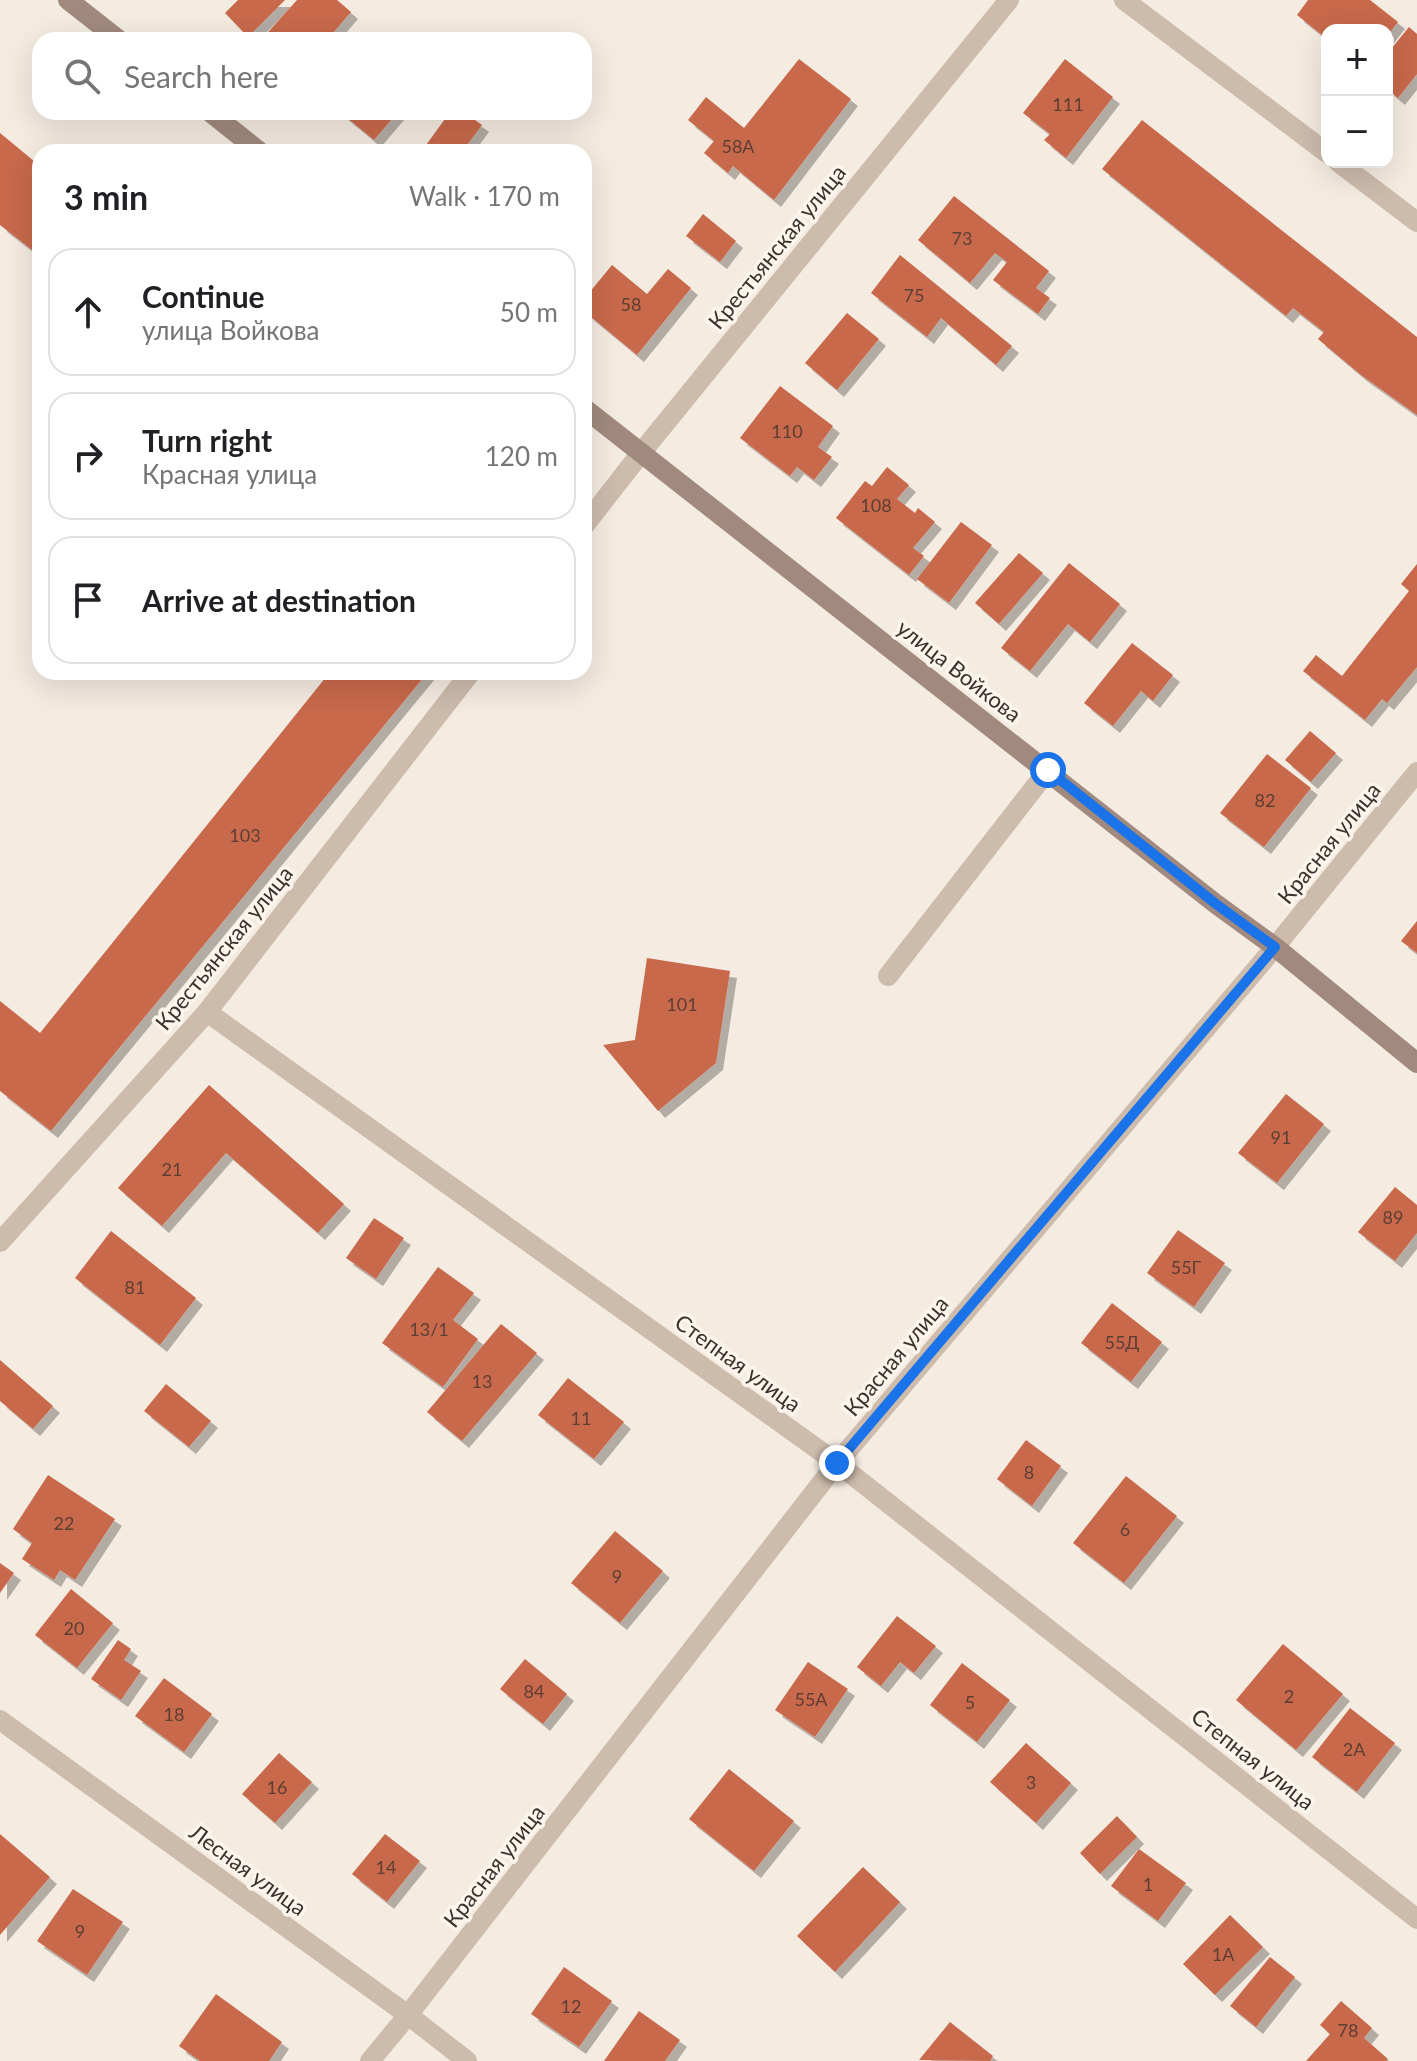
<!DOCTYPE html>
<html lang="en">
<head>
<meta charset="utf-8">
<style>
	:root { --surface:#fff; --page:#f2f2f2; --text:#202124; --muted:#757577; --line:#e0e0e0 }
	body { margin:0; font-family:Lato,sans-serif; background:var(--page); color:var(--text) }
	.controls { position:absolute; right:24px; top:24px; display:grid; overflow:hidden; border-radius:16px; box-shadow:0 8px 32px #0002 }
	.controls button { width:72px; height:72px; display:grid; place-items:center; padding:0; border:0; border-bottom:2px solid var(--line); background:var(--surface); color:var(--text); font:40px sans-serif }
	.stop { position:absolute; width:24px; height:24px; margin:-18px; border:6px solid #1a73e8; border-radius:50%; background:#fff }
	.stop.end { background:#1a73e8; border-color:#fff; box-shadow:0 2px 8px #0008 }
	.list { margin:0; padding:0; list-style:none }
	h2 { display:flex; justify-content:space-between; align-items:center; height:104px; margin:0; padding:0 32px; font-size:34px }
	h2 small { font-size:26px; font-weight:400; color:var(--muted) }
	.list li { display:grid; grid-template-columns:52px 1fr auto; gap:24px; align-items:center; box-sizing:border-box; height:128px; margin:0 16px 16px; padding:0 16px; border:2px solid var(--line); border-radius:24px }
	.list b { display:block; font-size:30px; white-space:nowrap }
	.list p { margin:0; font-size:26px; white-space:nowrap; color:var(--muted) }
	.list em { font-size:26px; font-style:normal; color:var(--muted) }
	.icon { flex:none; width:44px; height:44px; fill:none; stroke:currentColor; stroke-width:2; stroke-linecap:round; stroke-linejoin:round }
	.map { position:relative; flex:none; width:1417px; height:2061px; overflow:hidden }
	.search { position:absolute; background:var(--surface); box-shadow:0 8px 32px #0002; left:32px; top:32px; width:560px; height:88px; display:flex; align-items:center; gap:20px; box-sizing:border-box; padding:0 28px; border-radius:24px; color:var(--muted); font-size:30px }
	.panel { position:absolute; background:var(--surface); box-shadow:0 8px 32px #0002; left:32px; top:144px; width:560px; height:536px; border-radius:24px }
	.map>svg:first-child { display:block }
	.building { fill:#c8694b; filter:url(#shadow) }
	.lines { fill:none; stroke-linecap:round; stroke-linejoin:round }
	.service { stroke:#cdbbac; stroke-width:20 }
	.minor { stroke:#cdbbac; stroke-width:20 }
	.tertiary { stroke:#cdbbac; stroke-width:20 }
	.secondary { stroke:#a18a7d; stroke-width:20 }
	.route { stroke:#1a73e8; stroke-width:10 }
	.labels { text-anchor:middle; stroke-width:7; stroke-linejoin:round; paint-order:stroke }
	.number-label { font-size:18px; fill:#5e3e33 }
	.street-label { font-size:22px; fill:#3b302b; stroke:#fbf5ee }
</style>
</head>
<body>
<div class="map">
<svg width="1417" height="2061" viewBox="0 0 1417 2061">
	<defs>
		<filter id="shadow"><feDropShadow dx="7" dy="7" stdDeviation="0" flood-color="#0004"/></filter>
	</defs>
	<rect width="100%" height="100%" fill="#f4ebe1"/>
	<g class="building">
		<polygon points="238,0 285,0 248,37 225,13"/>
		<polygon points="297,0 337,0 351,12 327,40 261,40"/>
		<polygon points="1308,0 1370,0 1398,22 1387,36 1387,30 1327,30 1327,39 1297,15"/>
		<polygon points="1409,27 1417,34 1417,74 1398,98 1387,89 1387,54"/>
		<polygon points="799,59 851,99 774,200 733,166 728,173 704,153 714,141 688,120 706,97 744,128"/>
		<polygon points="1065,59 1113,97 1066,158 1044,140 1050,134 1023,113"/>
		<polygon points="340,112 398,112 374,140"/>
		<polygon points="450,112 464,112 482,125 462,152 421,152"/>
		<polygon points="1142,120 1417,337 1417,415 1361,375 1318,339 1324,332 1293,308 1286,316 1102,169"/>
		<polygon points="0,133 40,166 40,256 0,225"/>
		<polygon points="954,196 1049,271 1036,288 1050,298 1038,314 993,280 1007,262 995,253 970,283 918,240"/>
		<polygon points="703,214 736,241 720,262 686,236"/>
		<polygon points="900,255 1012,346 996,365 941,318 927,337 871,293"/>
		<polygon points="612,265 647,294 668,269 691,288 637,355 584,311 584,299"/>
		<polygon points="847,313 879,339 837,390 805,363"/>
		<polygon points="780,386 833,426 818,447 832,457 814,480 797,467 790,476 740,438"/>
		<polygon points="887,467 909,485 897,499 915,513 918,508 935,522 913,548 924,556 909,575 836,518 865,481 872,486"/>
		<polygon points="961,522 992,545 949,603 917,579"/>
		<polygon points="1019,553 1043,573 999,624 975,603"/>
		<polygon points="1069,563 1120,604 1090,642 1068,624 1030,671 1001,648"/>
		<polygon points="1417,564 1417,667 1387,703 1382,699 1365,720 1303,671 1316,655 1342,676 1409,591 1401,584"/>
		<polygon points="1132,643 1173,675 1153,701 1141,691 1113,726 1084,703"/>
		<polygon points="330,672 428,672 51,1131 0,1091 0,1001 40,1033"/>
		<polygon points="1310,731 1336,753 1311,782 1285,760"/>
		<polygon points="1267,754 1311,788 1264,847 1220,813"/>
		<polygon points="1417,921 1417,953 1401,941"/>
		<polygon points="647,958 730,971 716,1063 658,1111 603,1045 635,1040"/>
		<polygon points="209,1085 344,1204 318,1233 226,1153 162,1226 118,1188"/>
		<polygon points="1286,1094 1324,1124 1277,1183 1238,1153"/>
		<polygon points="1395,1187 1417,1205 1417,1233 1395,1261 1358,1232"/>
		<polygon points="374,1218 404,1238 376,1279 346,1258"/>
		<polygon points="1178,1230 1225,1263 1194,1307 1147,1273"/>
		<polygon points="111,1231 196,1298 160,1345 75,1278"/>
		<polygon points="438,1267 474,1293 453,1320 478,1339 443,1387 382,1343"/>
		<polygon points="1112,1303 1162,1342 1131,1382 1081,1343"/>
		<polygon points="501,1324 537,1353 462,1441 427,1412"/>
		<polygon points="0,1360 53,1406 33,1429 0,1401"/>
		<polygon points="568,1378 624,1422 594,1459 538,1415"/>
		<polygon points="166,1384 211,1421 189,1447 144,1411"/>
		<polygon points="1026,1440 1061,1466 1032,1506 997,1479"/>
		<polygon points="48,1475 115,1519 75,1580 60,1570 54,1580 22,1559 32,1543 13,1529"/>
		<polygon points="1126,1476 1177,1516 1124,1583 1073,1543"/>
		<polygon points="615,1531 663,1571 620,1623 571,1583"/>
		<polygon points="0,1563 14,1573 0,1593"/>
		<polygon points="71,1589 113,1623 77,1668 35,1635"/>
		<polygon points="897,1616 936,1646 914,1673 900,1662 881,1686 857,1667"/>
		<polygon points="118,1640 131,1649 124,1660 141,1671 121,1700 91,1679"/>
		<polygon points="1283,1644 1343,1694 1296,1750 1236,1700"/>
		<polygon points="525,1659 567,1694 543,1724 500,1689"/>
		<polygon points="808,1662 848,1689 815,1737 775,1710"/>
		<polygon points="962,1663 1010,1700 977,1742 930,1705"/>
		<polygon points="164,1678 212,1714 184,1752 135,1716"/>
		<polygon points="1350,1708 1395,1743 1357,1792 1312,1757"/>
		<polygon points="1026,1743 1071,1783 1036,1823 990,1782"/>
		<polygon points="279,1753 312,1782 275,1823 242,1794"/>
		<polygon points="729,1769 794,1821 754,1871 689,1819"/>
		<polygon points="1117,1816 1137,1837 1100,1874 1080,1853"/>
		<polygon points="0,1834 50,1877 0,1935"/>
		<polygon points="385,1834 420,1861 387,1902 352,1874"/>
		<polygon points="1139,1849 1186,1883 1158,1921 1111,1886"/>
		<polygon points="863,1867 900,1902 835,1972 797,1936"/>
		<polygon points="73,1889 123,1922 87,1975 37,1941"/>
		<polygon points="1230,1915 1263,1947 1215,1995 1183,1964"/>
		<polygon points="1270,1957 1295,1977 1256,2027 1230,2006"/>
		<polygon points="564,1967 612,2001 579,2047 531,2014"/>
		<polygon points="216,1994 282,2042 269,2061 200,2061 179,2046"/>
		<polygon points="1341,2001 1372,2028 1364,2038 1388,2059 1386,2061 1306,2061 1330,2034 1320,2025"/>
		<polygon points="639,2011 680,2040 665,2061 604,2061"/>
		<polygon points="950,2022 993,2056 990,2061 919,2060"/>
	</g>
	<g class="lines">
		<polyline class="service" points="888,976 1048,770"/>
		<g class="minor">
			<polyline points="1124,0 1327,153"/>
			<polyline points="1338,162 1417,222"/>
			<polyline points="584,526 641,453 1009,0"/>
			<polyline points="207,1012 837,1463 1417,1919"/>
			<polyline points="0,1242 207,1012 471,672"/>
			<polyline points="0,1720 408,2015 467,2061"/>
		</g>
		<polyline class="tertiary" points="370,2061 408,2015 837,1463 1275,947 1417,772"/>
		<g class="secondary">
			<polyline points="68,0 119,40"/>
			<polyline points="210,112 260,152"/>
			<polyline points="584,408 1216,904 1275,947 1417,1063"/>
		</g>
	</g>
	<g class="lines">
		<polyline class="route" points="837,1463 1275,947 1216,904 1048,770"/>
	</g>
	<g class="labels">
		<g class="number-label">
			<text x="1068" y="111">111</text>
			<text x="738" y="153">58А</text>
			<text x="962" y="245">73</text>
			<text x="914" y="302">75</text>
			<text x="631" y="311">58</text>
			<text x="787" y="438">110</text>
			<text x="876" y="512">108</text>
			<text x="1265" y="807">82</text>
			<text x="245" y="842">103</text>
			<text x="682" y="1011">101</text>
			<text x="1281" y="1144">91</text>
			<text x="172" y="1176">21</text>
			<text x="1393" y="1224">89</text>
			<text x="1186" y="1274">55Г</text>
			<text x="135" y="1294">81</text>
			<text x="429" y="1336">13/1</text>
			<text x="1122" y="1349">55Д</text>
			<text x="482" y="1388">13</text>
			<text x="581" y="1425">11</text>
			<text x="1029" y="1479">8</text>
			<text x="64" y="1530">22</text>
			<text x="1125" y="1536">6</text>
			<text x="617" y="1583">9</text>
			<text x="74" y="1635">20</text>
			<text x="534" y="1698">84</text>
			<text x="1289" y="1703">2</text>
			<text x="811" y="1706">55А</text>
			<text x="970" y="1709">5</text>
			<text x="174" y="1721">18</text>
			<text x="1354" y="1756">2А</text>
			<text x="1031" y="1789">3</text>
			<text x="277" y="1794">16</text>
			<text x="386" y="1874">14</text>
			<text x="1148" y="1891">1</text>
			<text x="80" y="1938">9</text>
			<text x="1223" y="1961">1А</text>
			<text x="571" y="2013">12</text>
			<text x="1348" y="2037">78</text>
		</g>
		<g class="street-label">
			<text transform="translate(777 247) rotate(-51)" y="8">Крестьянская улица</text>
			<text transform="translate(959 671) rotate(38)" y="8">улица Войкова</text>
			<text transform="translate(1329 843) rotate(-51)" y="8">Красная улица</text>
			<text transform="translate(224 948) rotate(-51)" y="8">Крестьянская улица</text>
			<text transform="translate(896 1356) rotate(-50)" y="8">Красная улица</text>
			<text transform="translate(738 1363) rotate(36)" y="8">Степная улица</text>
			<text transform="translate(1253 1759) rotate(38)" y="8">Степная улица</text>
			<text transform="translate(494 1866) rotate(-52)" y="8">Красная улица</text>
			<text transform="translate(248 1870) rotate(36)" y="8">Лесная улица</text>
		</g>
	</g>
</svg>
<div class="controls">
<button>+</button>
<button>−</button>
</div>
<div class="stop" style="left:1048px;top:770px"></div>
<div class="stop end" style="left:837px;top:1463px"></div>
<div class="search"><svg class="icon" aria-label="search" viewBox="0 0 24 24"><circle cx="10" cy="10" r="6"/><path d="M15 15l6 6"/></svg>Search here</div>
<section class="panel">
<h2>3 min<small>Walk · 170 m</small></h2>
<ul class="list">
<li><svg class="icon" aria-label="ahead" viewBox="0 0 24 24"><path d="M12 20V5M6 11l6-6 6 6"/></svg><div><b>Continue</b><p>улица Войкова</p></div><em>50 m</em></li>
<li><svg class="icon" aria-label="right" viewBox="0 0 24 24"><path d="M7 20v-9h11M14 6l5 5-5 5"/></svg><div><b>Turn right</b><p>Красная улица</p></div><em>120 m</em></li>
<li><svg class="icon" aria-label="arrive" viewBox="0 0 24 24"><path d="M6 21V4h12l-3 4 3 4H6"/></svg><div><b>Arrive at destination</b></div></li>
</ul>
</section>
</div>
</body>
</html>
